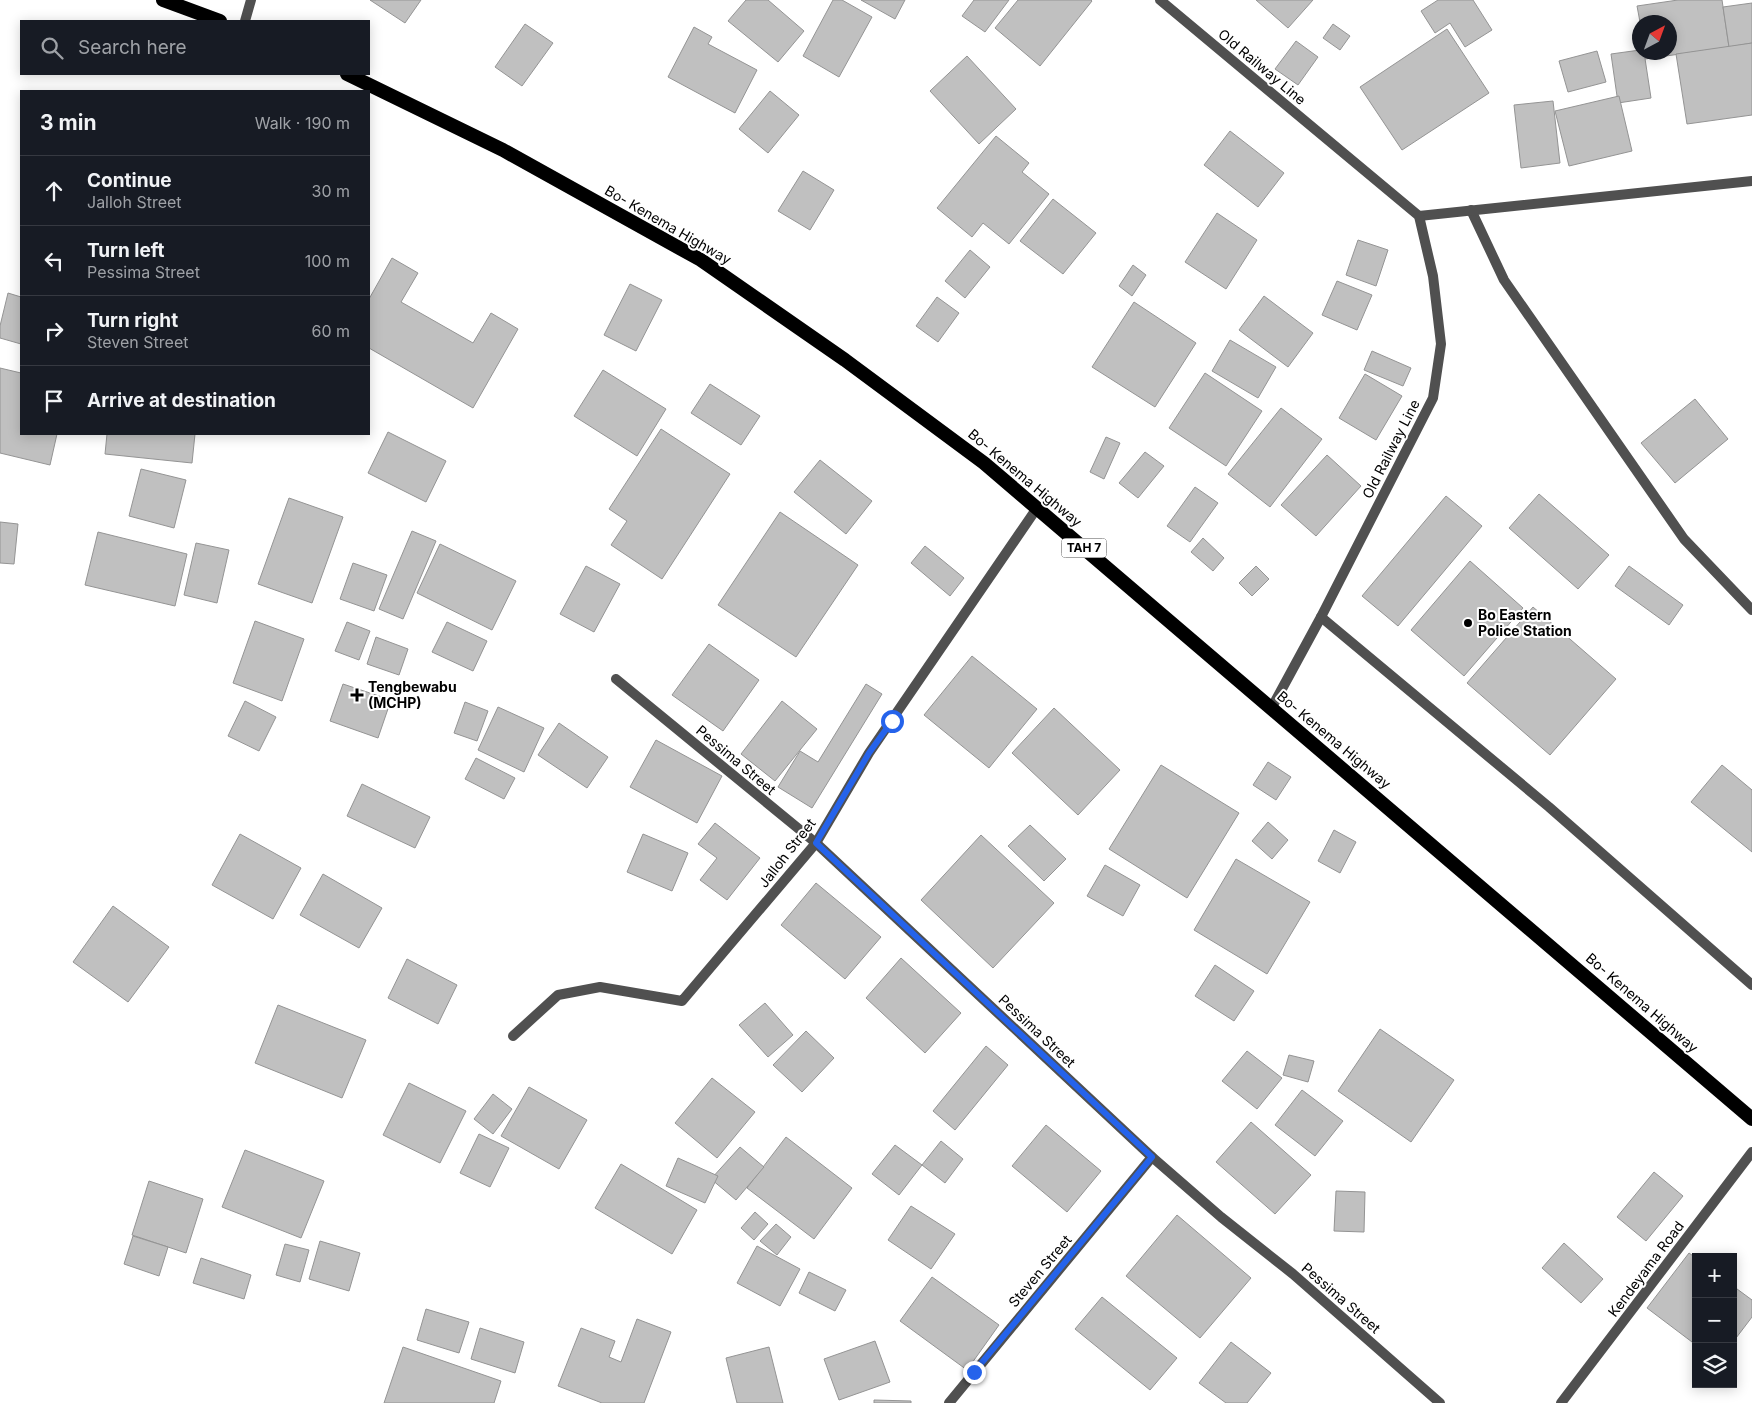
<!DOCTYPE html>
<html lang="en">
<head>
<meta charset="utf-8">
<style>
	:root { --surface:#171b24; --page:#242831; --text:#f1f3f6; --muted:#9ea1a6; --line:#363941 }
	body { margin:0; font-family:Inter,sans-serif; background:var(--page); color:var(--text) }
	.controls { position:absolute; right:15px; bottom:15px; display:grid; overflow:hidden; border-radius:0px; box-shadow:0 2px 12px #0003 }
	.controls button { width:45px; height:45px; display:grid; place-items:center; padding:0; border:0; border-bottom:1px solid var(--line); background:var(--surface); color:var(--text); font:25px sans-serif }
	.compass { position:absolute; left:1632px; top:15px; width:45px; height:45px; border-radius:50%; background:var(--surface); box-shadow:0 2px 12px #0003; rotate:41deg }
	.stop { position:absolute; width:15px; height:15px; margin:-11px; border:4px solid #2563eb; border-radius:50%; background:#fff }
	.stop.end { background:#2563eb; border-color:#fff; box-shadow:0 1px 5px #0008 }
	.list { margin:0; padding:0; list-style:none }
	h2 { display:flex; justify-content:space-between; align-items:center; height:65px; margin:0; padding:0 20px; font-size:21px }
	h2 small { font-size:16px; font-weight:400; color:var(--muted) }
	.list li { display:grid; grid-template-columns:32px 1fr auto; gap:15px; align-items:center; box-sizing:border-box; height:70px; padding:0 20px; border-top:1px solid var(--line) }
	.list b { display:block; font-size:19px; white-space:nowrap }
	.list p { margin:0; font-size:16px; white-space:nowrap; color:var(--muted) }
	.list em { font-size:16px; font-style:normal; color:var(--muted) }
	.icon { flex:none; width:28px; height:28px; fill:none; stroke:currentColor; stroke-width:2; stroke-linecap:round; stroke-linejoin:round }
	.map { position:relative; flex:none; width:1752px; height:1403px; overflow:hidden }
	.search { position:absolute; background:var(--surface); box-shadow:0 2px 12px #0003; left:20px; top:20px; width:350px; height:55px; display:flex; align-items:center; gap:12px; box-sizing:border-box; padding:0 18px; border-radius:0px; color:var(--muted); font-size:19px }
	.panel { position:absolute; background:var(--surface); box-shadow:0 2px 12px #0003; left:20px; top:90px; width:350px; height:345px; border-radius:0px }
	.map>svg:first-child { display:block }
	.building { fill:#c0c0c0; stroke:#949494 }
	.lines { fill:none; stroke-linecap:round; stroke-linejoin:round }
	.minor { stroke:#505050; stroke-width:10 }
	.tertiary { stroke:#505050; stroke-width:10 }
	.trunk { stroke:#000; stroke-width:14 }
	.route { stroke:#2563eb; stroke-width:6 }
	.poi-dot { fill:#000; stroke:#fff; stroke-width:2 }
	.labels { text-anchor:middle; stroke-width:4; stroke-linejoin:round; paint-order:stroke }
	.shield { fill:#fff; stroke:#4c4c4c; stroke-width:1 }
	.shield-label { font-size:12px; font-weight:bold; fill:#000 }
	.street-label { font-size:14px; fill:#000; stroke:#fff }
	.poi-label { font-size:14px; font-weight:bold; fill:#000; stroke:#fff; text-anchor:start }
</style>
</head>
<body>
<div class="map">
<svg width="1752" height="1403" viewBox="0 0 1752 1403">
	<rect width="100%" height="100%" fill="#fff"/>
	<g class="building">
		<polygon points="370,0 421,0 405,23"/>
		<polygon points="746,0 768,0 804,31 778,62 728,21"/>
		<polygon points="833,0 842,0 872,17 839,77 803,56"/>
		<polygon points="861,0 905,0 895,19"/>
		<polygon points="974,0 1009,0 985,32 962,16"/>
		<polygon points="1018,0 1091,0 1092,1 1040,66 995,28"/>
		<polygon points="1256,0 1313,0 1288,28"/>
		<polygon points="1438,0 1473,0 1492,30 1465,47 1450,23 1435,33 1421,11"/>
		<polygon points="1678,0 1722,0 1729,47 1645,59 1644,52 1670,52 1670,22 1640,22 1637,6"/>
		<polygon points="1752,3 1752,43 1729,47 1723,7"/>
		<polygon points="525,24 553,43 522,86 495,67"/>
		<polygon points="1333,24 1350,36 1340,50 1323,38"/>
		<polygon points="694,27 712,37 708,44 757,70 735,113 668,77"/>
		<polygon points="1447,29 1489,93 1402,150 1360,87"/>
		<polygon points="1296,41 1318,57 1298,85 1275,69"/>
		<polygon points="1752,43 1752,115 1687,124 1676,54"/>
		<polygon points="1640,50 1640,52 1644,52 1651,98 1618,103 1611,54"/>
		<polygon points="1597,51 1606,82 1568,92 1559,61"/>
		<polygon points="967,56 1016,109 979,144 930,91"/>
		<polygon points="770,91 799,115 768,153 739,129"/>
		<polygon points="1619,96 1632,151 1569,166 1555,111"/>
		<polygon points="1553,101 1560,163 1521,168 1514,105"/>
		<polygon points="1230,131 1284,173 1258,207 1204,165"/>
		<polygon points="996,136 1029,163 1022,172 1049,194 1009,244 983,223 972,237 937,208"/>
		<polygon points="803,171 834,190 810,230 778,211"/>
		<polygon points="1053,199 1096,233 1063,274 1020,241"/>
		<polygon points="1217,213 1257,240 1226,289 1185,262"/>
		<polygon points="1358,240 1388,250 1376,286 1346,275"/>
		<polygon points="970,250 990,267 965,298 945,281"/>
		<polygon points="392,258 418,273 401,302 473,343 491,313 518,329 473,408 369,348 369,299"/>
		<polygon points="1133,265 1146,275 1132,296 1119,286"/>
		<polygon points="1337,281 1372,295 1357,330 1322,315"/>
		<polygon points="630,284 662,300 636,351 604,335"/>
		<polygon points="8,293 21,297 21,344 0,338 0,326"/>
		<polygon points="1264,296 1313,333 1288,367 1239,330"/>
		<polygon points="937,297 959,313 938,342 916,326"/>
		<polygon points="1134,302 1196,343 1155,407 1092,367"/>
		<polygon points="1230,340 1276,367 1258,398 1212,371"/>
		<polygon points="1372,351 1411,368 1403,386 1364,370"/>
		<polygon points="0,368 21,373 21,434 57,434 50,465 0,453"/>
		<polygon points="603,370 666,409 637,456 574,416"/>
		<polygon points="1205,373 1262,411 1226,466 1169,428"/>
		<polygon points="1365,374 1402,396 1376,440 1339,418"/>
		<polygon points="710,384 760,416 741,445 691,413"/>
		<polygon points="1695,399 1728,439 1675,483 1641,443"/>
		<polygon points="1281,408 1322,439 1270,507 1228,474"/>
		<polygon points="661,429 730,474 662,579 611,545 627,521 609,509"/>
		<polygon points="388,432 446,461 426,502 368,473"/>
		<polygon points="107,434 195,434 192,463 105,454"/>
		<polygon points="1106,437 1120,443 1104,479 1090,472"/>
		<polygon points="1145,452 1164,466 1138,498 1119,483"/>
		<polygon points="1327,455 1361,486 1316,536 1281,505"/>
		<polygon points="820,460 872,501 846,534 794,492"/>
		<polygon points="141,469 186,480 174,528 129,516"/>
		<polygon points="1195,487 1218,503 1190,542 1167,526"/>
		<polygon points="1539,494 1609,555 1578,589 1509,528"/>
		<polygon points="1446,496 1482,526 1398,626 1362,596"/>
		<polygon points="289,498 343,517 312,603 258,584"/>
		<polygon points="780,512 858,565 796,657 718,605"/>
		<polygon points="0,522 18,524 14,564 0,563"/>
		<polygon points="412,531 436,541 403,619 379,609"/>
		<polygon points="98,532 187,554 175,606 85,585"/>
		<polygon points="1203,538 1224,558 1213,571 1191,552"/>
		<polygon points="196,543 229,550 217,603 184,595"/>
		<polygon points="440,544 516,581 492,630 417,593"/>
		<polygon points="925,546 964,578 950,596 911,563"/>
		<polygon points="1470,561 1523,608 1464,676 1411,630"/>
		<polygon points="353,563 387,575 374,611 340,599"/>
		<polygon points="586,566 620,584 594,632 560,614"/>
		<polygon points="1256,566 1269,579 1252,596 1239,583"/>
		<polygon points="1629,566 1683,605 1669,625 1615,586"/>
		<polygon points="1533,607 1616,679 1550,755 1467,683"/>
		<polygon points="255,621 304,639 282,701 233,683"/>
		<polygon points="347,622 370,631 359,660 335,651"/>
		<polygon points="447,622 487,641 473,671 432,652"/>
		<polygon points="376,637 408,649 399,675 367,664"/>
		<polygon points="709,644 759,680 723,731 672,695"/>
		<polygon points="972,656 1037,709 989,768 924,715"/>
		<polygon points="343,684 391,700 378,738 330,721"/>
		<polygon points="866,684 882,694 812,808 778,787 800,751 818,762"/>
		<polygon points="245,701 276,717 259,751 228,736"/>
		<polygon points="782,701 817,729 775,781 741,754"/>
		<polygon points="465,702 488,711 477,741 454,733"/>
		<polygon points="498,707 544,728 524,772 478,750"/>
		<polygon points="1054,708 1120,770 1078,815 1012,753"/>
		<polygon points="559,723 608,757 587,788 538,755"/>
		<polygon points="656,740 722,776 697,823 630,787"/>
		<polygon points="476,758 515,778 504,799 465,779"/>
		<polygon points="1268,762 1291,777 1276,800 1253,785"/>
		<polygon points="1161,765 1239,813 1187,898 1109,849"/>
		<polygon points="1722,765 1752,790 1752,852 1691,802"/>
		<polygon points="362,784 430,817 415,848 347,816"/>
		<polygon points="1268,822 1288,840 1272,859 1252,841"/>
		<polygon points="715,823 760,858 727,900 700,880 717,858 698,844"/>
		<polygon points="1030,825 1066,859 1044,881 1008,846"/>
		<polygon points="1334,830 1356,842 1340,873 1318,861"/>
		<polygon points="240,834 301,868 273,919 212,885"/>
		<polygon points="643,834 688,853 672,891 627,872"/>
		<polygon points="981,835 1054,903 993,968 921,900"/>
		<polygon points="1236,859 1310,902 1267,974 1194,930"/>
		<polygon points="1105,865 1140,885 1123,916 1087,896"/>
		<polygon points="323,874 382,908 359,948 300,915"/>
		<polygon points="816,883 881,937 845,979 781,925"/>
		<polygon points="113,906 169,947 128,1002 73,962"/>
		<polygon points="901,958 961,1013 925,1053 866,998"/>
		<polygon points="407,959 457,985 438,1024 388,998"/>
		<polygon points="1215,965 1254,991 1234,1021 1195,996"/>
		<polygon points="765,1003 793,1035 768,1057 739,1025"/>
		<polygon points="278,1005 366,1040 342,1098 255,1063"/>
		<polygon points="1380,1029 1454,1080 1411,1142 1338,1091"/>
		<polygon points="806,1031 834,1058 802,1092 773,1065"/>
		<polygon points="986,1046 1008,1065 955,1130 933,1111"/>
		<polygon points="1247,1051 1282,1078 1257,1109 1222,1081"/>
		<polygon points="1289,1055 1314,1061 1308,1082 1283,1075"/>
		<polygon points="712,1078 755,1112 717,1158 675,1123"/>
		<polygon points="409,1083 466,1111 440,1163 383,1135"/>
		<polygon points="529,1087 587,1120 559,1169 501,1136"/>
		<polygon points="1302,1090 1343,1121 1315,1156 1275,1125"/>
		<polygon points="493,1094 512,1109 493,1134 474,1119"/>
		<polygon points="1251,1122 1311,1175 1275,1214 1216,1162"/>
		<polygon points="1046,1125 1101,1171 1067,1212 1012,1166"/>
		<polygon points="479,1134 509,1148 490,1187 460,1173"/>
		<polygon points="786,1137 852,1188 814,1239 747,1188"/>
		<polygon points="941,1141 963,1159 945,1183 922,1165"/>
		<polygon points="895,1145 922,1165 899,1195 872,1174"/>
		<polygon points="740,1147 764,1167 736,1200 711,1179"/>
		<polygon points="245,1150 324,1181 301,1238 222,1207"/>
		<polygon points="678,1158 718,1176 705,1203 666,1186"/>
		<polygon points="621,1164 697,1210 672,1254 595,1208"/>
		<polygon points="1654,1172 1683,1196 1646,1241 1617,1217"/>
		<polygon points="149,1181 203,1199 186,1253 132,1235"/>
		<polygon points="1336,1191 1365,1192 1364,1232 1334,1231"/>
		<polygon points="911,1206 955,1234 931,1269 888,1240"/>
		<polygon points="755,1212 768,1224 754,1240 741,1228"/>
		<polygon points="1177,1215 1251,1278 1200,1338 1126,1276"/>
		<polygon points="776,1224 791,1237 777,1255 760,1241"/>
		<polygon points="133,1236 168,1247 159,1276 124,1264"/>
		<polygon points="320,1241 360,1253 349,1291 309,1279"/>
		<polygon points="1564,1243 1603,1279 1581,1303 1542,1268"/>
		<polygon points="285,1244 309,1250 300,1282 276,1275"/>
		<polygon points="757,1246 800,1269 780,1306 737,1283"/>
		<polygon points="1689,1253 1696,1258 1696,1345 1647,1308"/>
		<polygon points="201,1258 251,1275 244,1299 193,1283"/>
		<polygon points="809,1272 846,1290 835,1311 799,1293"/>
		<polygon points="932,1277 999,1325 967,1370 900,1321"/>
		<polygon points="1733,1286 1752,1300 1752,1317 1733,1342"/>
		<polygon points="1102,1297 1177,1358 1150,1390 1075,1329"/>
		<polygon points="426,1309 469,1322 459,1353 417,1340"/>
		<polygon points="637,1319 671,1332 644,1403 602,1403 558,1386 581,1328 615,1341 609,1357 621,1362"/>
		<polygon points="480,1328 524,1342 515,1373 471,1359"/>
		<polygon points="875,1341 890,1382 839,1400 824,1359"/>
		<polygon points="1231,1342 1271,1373 1247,1403 1226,1403 1199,1383"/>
		<polygon points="403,1347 501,1381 494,1403 384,1403"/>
		<polygon points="769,1347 783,1403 737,1403 726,1358"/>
		<polygon points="874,1400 911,1401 911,1403 874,1403"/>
	</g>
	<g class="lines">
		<g class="minor">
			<polyline points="245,21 251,0"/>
			<polyline points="1471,210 1504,280 1684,539 1752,610"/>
			<polyline points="1419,216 1752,181"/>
			<polyline points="1321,617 1549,807 1752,985"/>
			<polyline points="616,679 816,843 1152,1157 1221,1217 1293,1274 1440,1403"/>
			<polyline points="513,1036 558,995 600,987 682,1001 816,843 869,753 1037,508"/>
			<polyline points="949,1403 1152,1157"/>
			<polyline points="1561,1403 1752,1152"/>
		</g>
		<polyline class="tertiary" points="1160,0 1419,216 1433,276 1441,344 1433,398 1321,617 1271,709"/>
		<g class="trunk">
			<polyline points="163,0 220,21"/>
			<polyline points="347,74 503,150 701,260 845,360 984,463 1752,1119"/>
		</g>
	</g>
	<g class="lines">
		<polyline class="route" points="892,721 869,753 816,843 1152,1157 974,1372"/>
	</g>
	<g class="poi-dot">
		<circle cx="1468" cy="623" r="5"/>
		<path d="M354.5 687.5h5v5h5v5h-5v5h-5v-5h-5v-5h5z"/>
	</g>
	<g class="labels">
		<rect class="shield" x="1061.5" y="538.5" width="45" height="19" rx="4"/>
		<g class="shield-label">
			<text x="1084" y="552">TAH 7</text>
		</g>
		<g class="street-label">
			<text transform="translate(1262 67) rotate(40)" y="5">Old Railway Line</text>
			<text transform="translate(668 225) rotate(30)" y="5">Bo- Kenema Highway</text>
			<text transform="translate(1391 449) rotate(-63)" y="5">Old Railway Line</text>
			<text transform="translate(1025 478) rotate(40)" y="5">Bo- Kenema Highway</text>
			<text transform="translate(1334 740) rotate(40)" y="5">Bo- Kenema Highway</text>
			<text transform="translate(736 760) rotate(40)" y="5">Pessima Street</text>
			<text transform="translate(787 853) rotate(-52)" y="5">Jalloh Street</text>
			<text transform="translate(1642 1003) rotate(41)" y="5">Bo- Kenema Highway</text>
			<text transform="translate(1037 1031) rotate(43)" y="5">Pessima Street</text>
			<text transform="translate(1646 1269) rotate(-53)" y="5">Kendeyama Road</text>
			<text transform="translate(1040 1271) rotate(-50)" y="5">Steven Street</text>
			<text transform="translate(1341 1298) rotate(41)" y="5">Pessima Street</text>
		</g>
		<g class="poi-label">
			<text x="1478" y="620">Bo Eastern<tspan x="1478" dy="16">Police Station</tspan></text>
			<text x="368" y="692">Tengbewabu<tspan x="368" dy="16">(MCHP)</tspan></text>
		</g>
	</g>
</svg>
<div class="controls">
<button>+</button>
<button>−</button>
<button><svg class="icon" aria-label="layers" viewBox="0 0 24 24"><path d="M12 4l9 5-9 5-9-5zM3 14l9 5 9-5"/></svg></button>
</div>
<svg class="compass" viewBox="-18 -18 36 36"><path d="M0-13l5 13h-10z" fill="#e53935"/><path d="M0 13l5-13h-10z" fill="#9ea1a6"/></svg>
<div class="stop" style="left:892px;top:721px"></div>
<div class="stop end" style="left:974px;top:1372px"></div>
<div class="search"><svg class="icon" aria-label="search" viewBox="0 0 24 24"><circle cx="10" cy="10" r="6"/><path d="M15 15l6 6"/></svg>Search here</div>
<section class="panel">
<h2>3 min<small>Walk · 190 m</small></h2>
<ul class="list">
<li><svg class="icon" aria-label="ahead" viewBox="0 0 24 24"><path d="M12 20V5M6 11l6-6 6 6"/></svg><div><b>Continue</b><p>Jalloh Street</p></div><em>30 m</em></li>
<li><svg class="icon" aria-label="left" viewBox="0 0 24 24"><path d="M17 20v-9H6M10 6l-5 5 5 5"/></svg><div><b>Turn left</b><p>Pessima Street</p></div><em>100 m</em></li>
<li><svg class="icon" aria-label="right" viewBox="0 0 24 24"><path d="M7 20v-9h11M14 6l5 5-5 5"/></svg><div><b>Turn right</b><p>Steven Street</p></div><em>60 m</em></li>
<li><svg class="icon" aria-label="arrive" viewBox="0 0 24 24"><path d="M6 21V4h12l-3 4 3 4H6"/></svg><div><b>Arrive at destination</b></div></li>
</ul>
</section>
</div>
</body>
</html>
